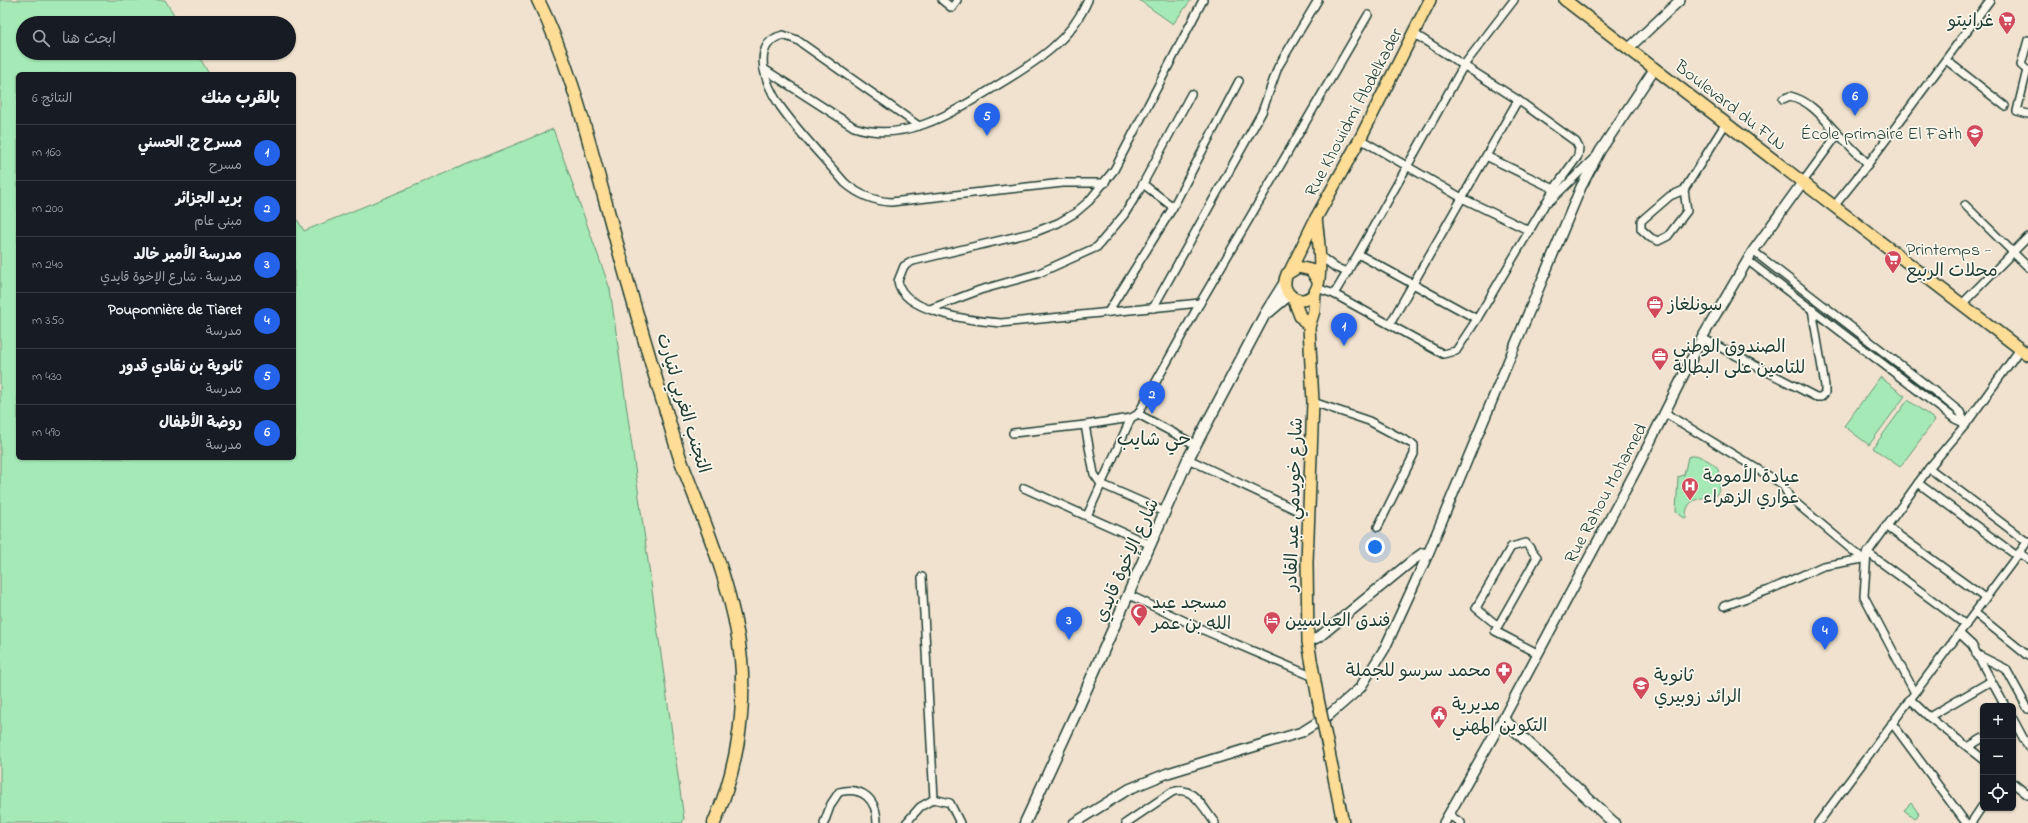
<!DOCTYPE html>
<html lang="ar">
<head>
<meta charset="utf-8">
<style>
	:root { --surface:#171b24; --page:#20242c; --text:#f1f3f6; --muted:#9ea1a6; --line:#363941; --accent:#2563eb }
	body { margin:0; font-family:"Indie Flower","Playpen Sans Arabic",sans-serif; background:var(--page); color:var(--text); direction:rtl }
	.controls { position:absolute; right:12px; bottom:12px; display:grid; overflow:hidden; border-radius:6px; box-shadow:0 1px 3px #0004 }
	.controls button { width:36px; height:36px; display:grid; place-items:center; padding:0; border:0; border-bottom:1px solid var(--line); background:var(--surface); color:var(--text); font:20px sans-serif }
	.you { position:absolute; left:1375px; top:547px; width:14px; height:14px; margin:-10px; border:3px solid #fff; border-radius:50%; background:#1a73e8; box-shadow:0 0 0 6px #1a73e833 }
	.badge { display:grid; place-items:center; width:26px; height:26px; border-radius:50%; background:var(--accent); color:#fff; font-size:13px; font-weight:700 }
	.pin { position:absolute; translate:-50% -33px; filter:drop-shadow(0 1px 2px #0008) }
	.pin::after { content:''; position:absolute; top:21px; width:14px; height:12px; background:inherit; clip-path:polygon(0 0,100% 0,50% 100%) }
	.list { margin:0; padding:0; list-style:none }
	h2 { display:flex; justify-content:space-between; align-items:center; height:52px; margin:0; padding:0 16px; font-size:17px }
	h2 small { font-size:13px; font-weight:400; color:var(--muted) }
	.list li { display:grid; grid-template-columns:26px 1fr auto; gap:12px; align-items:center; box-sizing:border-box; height:56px; padding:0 16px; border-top:1px solid var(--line) }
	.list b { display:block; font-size:15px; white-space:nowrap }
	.list p { margin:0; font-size:13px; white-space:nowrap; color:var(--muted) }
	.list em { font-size:13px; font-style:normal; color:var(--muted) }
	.icon { flex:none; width:22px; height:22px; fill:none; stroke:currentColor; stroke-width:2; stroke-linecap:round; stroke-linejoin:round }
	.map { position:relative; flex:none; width:2028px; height:823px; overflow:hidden; direction:ltr }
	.search { position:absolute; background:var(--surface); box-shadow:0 1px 3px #0004; left:16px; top:16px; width:280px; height:44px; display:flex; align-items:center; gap:10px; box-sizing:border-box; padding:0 14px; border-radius:22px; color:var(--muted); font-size:15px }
	.panel { position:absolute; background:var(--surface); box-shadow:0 1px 3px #0004; left:16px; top:72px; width:280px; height:388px; border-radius:6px; direction:rtl }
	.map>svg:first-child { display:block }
	.green { fill:#a5eab6; stroke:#629475 }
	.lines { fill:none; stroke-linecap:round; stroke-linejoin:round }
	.minor-casing { stroke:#1f3d34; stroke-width:10 }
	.tertiary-casing { stroke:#1f3d34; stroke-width:12 }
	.secondary-casing { stroke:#1f3d34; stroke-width:13 }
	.primary-casing { stroke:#1f3d34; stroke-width:14 }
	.trunk-casing { stroke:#1f3d34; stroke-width:15 }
	.minor { stroke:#fbf7ec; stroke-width:7 }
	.tertiary { stroke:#fbf7ec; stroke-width:9 }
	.secondary { stroke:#fbf7ec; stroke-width:10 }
	.primary { stroke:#fedd96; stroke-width:11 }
	.trunk { stroke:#fedd96; stroke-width:12 }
	.primary-bridge-casing { stroke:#1f3d34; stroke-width:14; stroke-linecap:butt }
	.primary-bridge { stroke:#fedd96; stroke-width:11 }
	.labels { text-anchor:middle; stroke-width:3.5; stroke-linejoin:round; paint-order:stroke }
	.poi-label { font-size:18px; fill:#1f3d34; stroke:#fbf7ec; text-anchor:start }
	.street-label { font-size:18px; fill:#1f3d34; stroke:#fbf7ec }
	.neighbourhood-label { font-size:19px; fill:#1f3d34; stroke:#fbf7ec }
</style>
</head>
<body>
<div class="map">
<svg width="2028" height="823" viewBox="0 0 2028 823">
	<rect width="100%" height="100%" fill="#f0e2ce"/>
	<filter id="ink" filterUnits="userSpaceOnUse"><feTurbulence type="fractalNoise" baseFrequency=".025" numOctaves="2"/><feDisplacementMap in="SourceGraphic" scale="8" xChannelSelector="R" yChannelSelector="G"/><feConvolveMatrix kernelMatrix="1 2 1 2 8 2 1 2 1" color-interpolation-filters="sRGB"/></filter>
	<g filter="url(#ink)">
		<g class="green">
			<polygon points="0,0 165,0 179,23 23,23 23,53 197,53 209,74 18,74 18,458 294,458 294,214 304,231 553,129 610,289 684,819 682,823 0,823"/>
			<polygon points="1139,0 1191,0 1173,24"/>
			<polygon points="1880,377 1905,396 1869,445 1844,426"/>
			<polygon points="1908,400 1935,420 1900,467 1873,448"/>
			<path d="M 1696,455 C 1718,464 1726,472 1717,495 C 1700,499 1685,497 1686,519 L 1676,512 L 1678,477 L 1684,475 L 1688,457 Z"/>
			<polygon points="1911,803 1919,814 1914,818 1904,810"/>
		</g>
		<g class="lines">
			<g class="minor-casing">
				<g id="minor">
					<polyline points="942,0 952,8 957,0"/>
					<polyline points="2028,40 2021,65 2028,71"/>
					<polyline points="1946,60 2005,106"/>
					<path d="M 764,69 L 854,127 C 904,144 952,113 993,88 C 1032,64 1069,44 1088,0"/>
					<polyline points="2027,70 2017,111 2028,114"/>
					<path d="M 1783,99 L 1790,96 C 1811,101 1823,118 1838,134"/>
					<path d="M 919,126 L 797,40 L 783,35 C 749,44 766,85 780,106 C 799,133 824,158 845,183 C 859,195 873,201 891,202 L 1063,183 L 1105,183"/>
					<polyline points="1360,139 1462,198 1530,231"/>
					<polyline points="1486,156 1554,189"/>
					<polyline points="1802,183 1838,134 1868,164"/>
					<polyline points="1143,184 1173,207"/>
					<polyline points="1684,190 1687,211 1668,236 1658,241 1651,238 1641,229 1641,221 1670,196 1684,190 1726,123"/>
					<polyline points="1547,202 1551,200 1595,157"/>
					<polyline points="1835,205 1868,164 1990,0"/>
					<polyline points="1965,205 2028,267"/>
					<polyline points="1753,251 1938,394 1960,412 1966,424"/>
					<polyline points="1358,254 1477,319"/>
					<polyline points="1320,256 1336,268 1348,272"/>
					<polyline points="1747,260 1955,419 1966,424"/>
					<polyline points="1317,288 1334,294 1443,354 1456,351 1477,319 1554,189 1578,156 1579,148 1576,142 1518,100 1413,33"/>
					<polyline points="1334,294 1358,254 1464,65 1514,0"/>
					<path d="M 1200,303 L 1001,323 C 975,321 902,313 898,281 L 904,266 L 913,261 L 1035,232 L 1058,223 L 1075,213 L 1089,201 L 1114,170 L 1203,0"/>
					<polyline points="1962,304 2028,237"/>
					<polyline points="1153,308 1262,112 1278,67 1318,0"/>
					<polyline points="930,309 980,290 1037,274 1097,247 1124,215 1139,191 1191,94"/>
					<polyline points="1108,312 1172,209 1239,81"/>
					<polyline points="1390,324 1518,100"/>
					<polyline points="1702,338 1816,397 1821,397 1825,393 1825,386 1812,309"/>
					<polyline points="1313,402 1369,421 1414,445 1414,454 1378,527"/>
					<polyline points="1665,413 1782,484 1790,498 1863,559"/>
					<polyline points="1138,414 1196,445"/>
					<polyline points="1085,425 1094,474 1101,484 1165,512"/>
					<polyline points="1013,433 1085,425 1131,418"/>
					<polyline points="1188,459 1309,516"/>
					<polyline points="1929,468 2027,542"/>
					<polyline points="1918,483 2017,556"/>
					<polyline points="1024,488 1151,545"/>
					<polyline points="1087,516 1131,418 1138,414 1200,303 1368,15"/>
					<polyline points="1886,526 1985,598"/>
					<polyline points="1867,552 1864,596 1915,693"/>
					<polyline points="1867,552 1966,625"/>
					<polyline points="2019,553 2028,559"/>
					<polyline points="922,577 934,799"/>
					<polyline points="1129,595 1208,632 1314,677"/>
					<polyline points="1724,606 1769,590 1823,566 1863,559 1929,468 1966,424 2020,349"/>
					<polyline points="1975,613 2028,656"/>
					<polyline points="1498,626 1476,608 1511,547 1526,543 1537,557 1498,626 1495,631 1537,653"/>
					<polyline points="1959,633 1972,645 2005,706"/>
					<polyline points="1976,654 2006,669 2028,709"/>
					<polyline points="1910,699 1929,717 1983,759"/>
					<polyline points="1929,717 1991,681"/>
					<polyline points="2013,719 2028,747"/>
					<polyline points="1892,723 1966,823"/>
					<polyline points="1968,747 1983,738"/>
					<polyline points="2013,783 2028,795"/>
					<polyline points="1449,815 1461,823"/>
					<path d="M 824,823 L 831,804 L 839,792 C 862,786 877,799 877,823"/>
					<polyline points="906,823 920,807 934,799 950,803 960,823"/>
					<path d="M 1126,823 L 1172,792 C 1193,784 1204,809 1215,823"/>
					<polyline points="1818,823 2028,541"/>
					<polyline points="1971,823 1983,805"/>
				</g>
			</g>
			<g class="tertiary-casing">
				<g id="tertiary">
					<polyline points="1629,48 1680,0"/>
					<polyline points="1308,642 1319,637 1413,560 1423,553 1428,554"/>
					<polyline points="1074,823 1129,789 1168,773 1302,732 1329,715 1360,688 1385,648 1428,554 1581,187 1600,151 1655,68"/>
					<polyline points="1444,823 1503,719 1636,470 1702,338 1753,251 1802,183"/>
				</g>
			</g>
			<g class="secondary-casing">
				<g id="secondary">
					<polyline points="1269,312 1289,295"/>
					<polyline points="1503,719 1614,823"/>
					<polyline points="1025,823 1079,706 1188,459 1265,314 1285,282"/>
				</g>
			</g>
			<g class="primary-casing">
				<g id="primary">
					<polyline points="1565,0 2028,355"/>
					<path d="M 1316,218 C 1318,234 1324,279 1315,292 C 1304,310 1277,295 1287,274 L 1298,267 L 1311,270 L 1318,281"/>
					<polyline points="1290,271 1316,218 1360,139 1430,0"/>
					<polyline points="1315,292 1314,311 1309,327 1313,402 1307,562 1308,642 1318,699"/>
					<polyline points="1293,298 1300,316 1309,327"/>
					<polyline points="1328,747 1343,823"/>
				</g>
			</g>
			<g class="trunk-casing">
				<path id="trunk" d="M 538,0 C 570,65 586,131 605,200 C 623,267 642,333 662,399 C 669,419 674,441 681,461 C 705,524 734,590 741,659 C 746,714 736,772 714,823"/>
			</g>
			<use href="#minor" class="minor"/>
			<use href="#tertiary" class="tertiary"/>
			<use href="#secondary" class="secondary"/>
			<use href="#primary" class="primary"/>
			<use href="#trunk" class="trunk"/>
			<g class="primary-bridge-casing">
				<polyline id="primary-bridge" points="1318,699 1328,747"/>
			</g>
			<use href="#primary-bridge" class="primary-bridge"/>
		</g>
	</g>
	<defs>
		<g id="supermarket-pin" transform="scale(0.9)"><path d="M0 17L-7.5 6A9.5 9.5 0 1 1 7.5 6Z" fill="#d1495b" stroke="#fbf7ec"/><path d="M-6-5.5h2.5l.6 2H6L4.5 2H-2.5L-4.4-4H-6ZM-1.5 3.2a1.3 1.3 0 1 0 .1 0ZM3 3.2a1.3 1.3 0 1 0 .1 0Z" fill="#fff"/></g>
		<g id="school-pin" transform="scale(0.9)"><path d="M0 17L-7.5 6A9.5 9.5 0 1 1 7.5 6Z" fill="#d1495b" stroke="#fbf7ec"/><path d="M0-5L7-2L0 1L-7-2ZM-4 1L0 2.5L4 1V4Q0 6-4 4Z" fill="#fff"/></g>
		<g id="office-pin" transform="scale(0.9)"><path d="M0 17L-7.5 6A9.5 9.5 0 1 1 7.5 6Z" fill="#d1495b" stroke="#fbf7ec"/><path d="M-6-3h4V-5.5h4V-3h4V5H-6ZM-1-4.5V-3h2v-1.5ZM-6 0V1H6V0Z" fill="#fff"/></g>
		<g id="hospital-pin" transform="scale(0.9)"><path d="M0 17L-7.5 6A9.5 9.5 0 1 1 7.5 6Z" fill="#d1495b" stroke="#fbf7ec"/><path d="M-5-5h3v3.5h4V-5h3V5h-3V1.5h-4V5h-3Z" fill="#fff"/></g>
		<g id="mosque-pin" transform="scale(0.9)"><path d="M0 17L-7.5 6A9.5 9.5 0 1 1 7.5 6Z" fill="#d1495b" stroke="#fbf7ec"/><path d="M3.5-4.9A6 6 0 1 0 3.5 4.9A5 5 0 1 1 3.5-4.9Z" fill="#fff"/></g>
		<g id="hotel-pin" transform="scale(0.9)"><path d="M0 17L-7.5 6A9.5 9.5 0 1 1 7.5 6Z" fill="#d1495b" stroke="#fbf7ec"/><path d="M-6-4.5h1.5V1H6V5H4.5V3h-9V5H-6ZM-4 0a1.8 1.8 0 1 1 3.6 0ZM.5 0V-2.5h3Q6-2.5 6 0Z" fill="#fff"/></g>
		<g id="pharmacy-pin" transform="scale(0.9)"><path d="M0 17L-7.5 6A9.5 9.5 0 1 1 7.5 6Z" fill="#d1495b" stroke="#fbf7ec"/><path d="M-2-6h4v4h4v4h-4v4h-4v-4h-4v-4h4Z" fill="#fff"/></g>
		<g id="civic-pin" transform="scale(0.9)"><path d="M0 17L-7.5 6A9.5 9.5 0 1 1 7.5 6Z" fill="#d1495b" stroke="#fbf7ec"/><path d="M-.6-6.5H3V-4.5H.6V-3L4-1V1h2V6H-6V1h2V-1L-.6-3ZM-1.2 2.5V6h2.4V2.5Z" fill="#fff"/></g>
	</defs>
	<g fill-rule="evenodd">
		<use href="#supermarket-pin" x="2007" y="20"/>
		<use href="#school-pin" x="1975" y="133"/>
		<use href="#supermarket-pin" x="1893" y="259"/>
		<use href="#office-pin" x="1655" y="304"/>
		<use href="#office-pin" x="1660" y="356"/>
		<use href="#hospital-pin" x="1690" y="486"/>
		<use href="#mosque-pin" x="1139" y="612"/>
		<use href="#hotel-pin" x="1272" y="620"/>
		<use href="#pharmacy-pin" x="1504" y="670"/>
		<use href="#school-pin" x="1641" y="685"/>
		<use href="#civic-pin" x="1439" y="714"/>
	</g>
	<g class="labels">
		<g class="poi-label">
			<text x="1994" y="26" text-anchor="end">غرانيتو</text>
			<text x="1962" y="139" text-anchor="end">École primaire El Fath</text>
			<text x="1906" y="255">Printemps -<tspan x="1906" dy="21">محلات الربيع</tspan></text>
			<text x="1668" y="310">سونلغاز</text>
			<text x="1673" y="352">الصندوق الوطني<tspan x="1673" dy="21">للتامين على البطالة</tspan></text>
			<text x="1703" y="482">عيادة الأمومة<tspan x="1703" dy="21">عواري الزهراء</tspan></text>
			<text x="1152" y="608">مسجد عبد<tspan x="1152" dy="21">الله بن عمر</tspan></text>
			<text x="1285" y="626">فندق العباسيين</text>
			<text x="1491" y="676" text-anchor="end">محمد سرسو للجملة</text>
			<text x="1654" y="681">ثانوية<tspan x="1654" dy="21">الرائد زوبيري</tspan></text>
			<text x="1452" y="710">مديرية<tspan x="1452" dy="21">التكوين المهني</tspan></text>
		</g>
		<g class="street-label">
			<text transform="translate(1731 105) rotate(38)" y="6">Boulevard du FLN</text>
			<text transform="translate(1353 112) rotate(-62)" y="6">Rue Khouidmi Abdelkader</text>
			<text transform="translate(684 403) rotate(73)" y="6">التجنب الغربي لتيارت</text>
			<text transform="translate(1605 493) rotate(-62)" y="6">Rue Rahou Mohamed</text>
			<text transform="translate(1293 504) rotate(-88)" y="6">شارع خويدمي عبد القادر</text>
			<text transform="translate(1126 560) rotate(-66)" y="6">شارع الإخوة قايدي</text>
		</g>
		<g class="neighbourhood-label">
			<text x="1154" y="445">حي شايب</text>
		</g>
	</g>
</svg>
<div class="controls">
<button>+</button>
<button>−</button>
<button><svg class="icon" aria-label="locate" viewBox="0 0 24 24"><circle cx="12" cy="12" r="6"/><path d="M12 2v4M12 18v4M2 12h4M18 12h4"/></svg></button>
</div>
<div class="you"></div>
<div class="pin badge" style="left:1344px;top:346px">1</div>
<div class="pin badge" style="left:1152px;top:414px">2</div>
<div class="pin badge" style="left:1069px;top:640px">3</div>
<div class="pin badge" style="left:1825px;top:650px">4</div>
<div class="pin badge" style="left:987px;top:136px">5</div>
<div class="pin badge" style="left:1855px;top:116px">6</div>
<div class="search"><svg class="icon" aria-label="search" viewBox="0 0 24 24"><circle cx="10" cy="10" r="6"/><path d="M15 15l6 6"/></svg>ابحث هنا</div>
<section class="panel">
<h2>بالقرب منك<small>النتائج: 6</small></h2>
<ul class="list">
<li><span class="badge">1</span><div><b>مسرح ح. الحسني</b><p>مسرح</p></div><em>160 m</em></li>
<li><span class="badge">2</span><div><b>بريد الجزائر</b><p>مبنى عام</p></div><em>200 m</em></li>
<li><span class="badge">3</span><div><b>مدرسة الأمير خالد</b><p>مدرسة · شارع الإخوة قايدي</p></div><em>240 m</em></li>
<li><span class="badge">4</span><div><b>Pouponnière de Tiaret</b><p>مدرسة</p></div><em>350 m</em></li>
<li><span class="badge">5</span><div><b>ثانوية بن نقادي قدور</b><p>مدرسة</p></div><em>430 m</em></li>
<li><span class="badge">6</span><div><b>روضة الأطفال</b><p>مدرسة</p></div><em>490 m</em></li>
</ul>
</section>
</div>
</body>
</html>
